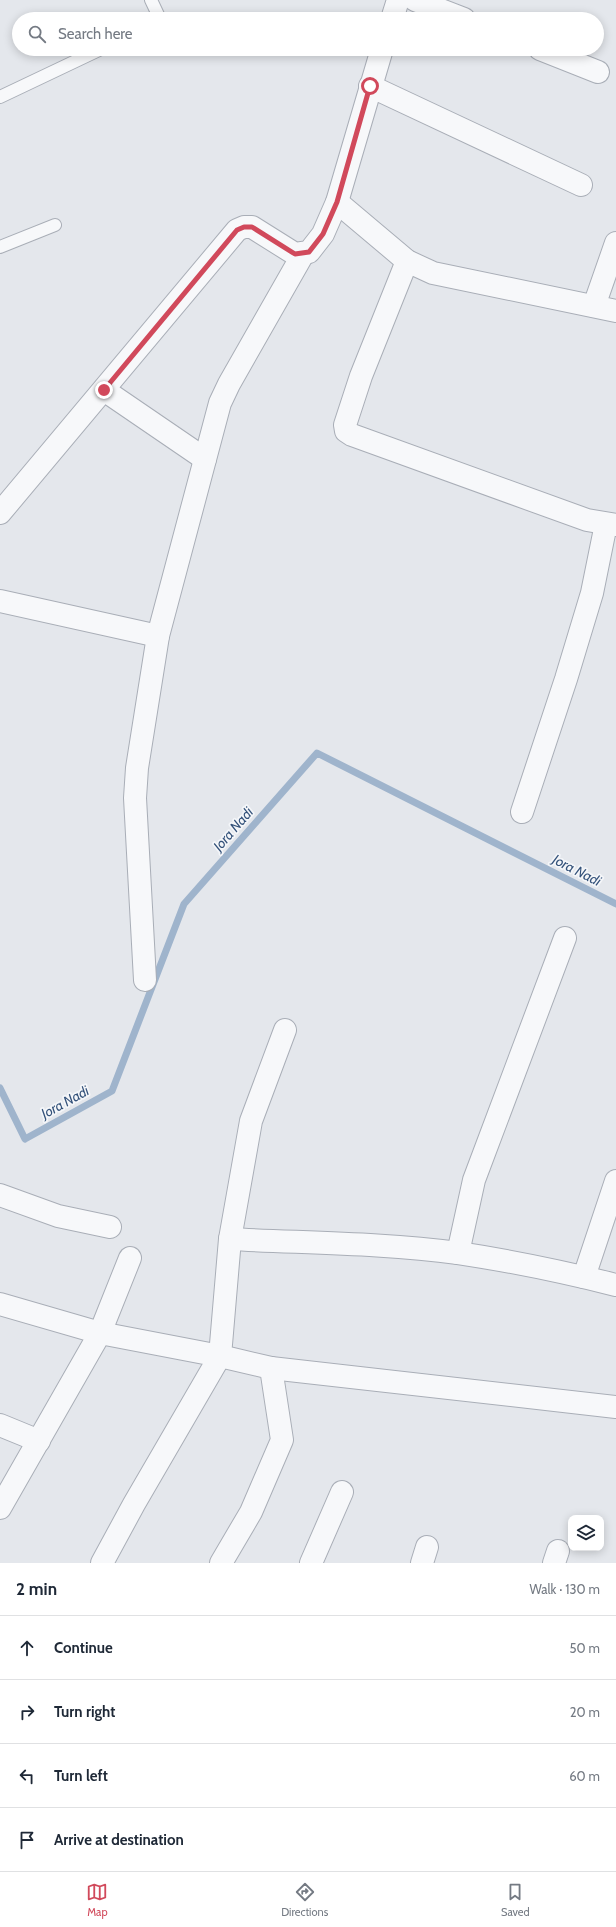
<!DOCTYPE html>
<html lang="en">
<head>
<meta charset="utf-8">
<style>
	:root { --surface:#fff; --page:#f6f6f7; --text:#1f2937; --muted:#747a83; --line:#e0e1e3; --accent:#d1495b }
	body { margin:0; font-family:Cabin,sans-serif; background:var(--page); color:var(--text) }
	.controls { position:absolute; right:12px; bottom:12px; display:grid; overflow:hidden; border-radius:8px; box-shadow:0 2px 10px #0003 }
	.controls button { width:36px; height:36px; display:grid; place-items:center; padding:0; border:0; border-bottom:1px solid var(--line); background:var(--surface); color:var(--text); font:20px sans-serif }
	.stop { position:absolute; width:12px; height:12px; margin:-9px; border:3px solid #d1495b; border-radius:50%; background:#fff }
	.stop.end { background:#d1495b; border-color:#fff; box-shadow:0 1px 4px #0008 }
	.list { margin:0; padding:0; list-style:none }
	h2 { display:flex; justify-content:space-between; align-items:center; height:52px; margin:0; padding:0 16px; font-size:17px }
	h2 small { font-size:13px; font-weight:400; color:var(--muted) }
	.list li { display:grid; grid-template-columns:26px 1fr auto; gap:12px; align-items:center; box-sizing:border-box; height:64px; padding:0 16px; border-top:1px solid var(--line) }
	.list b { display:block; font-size:15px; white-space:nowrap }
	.list em { font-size:13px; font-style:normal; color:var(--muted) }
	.icon { flex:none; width:22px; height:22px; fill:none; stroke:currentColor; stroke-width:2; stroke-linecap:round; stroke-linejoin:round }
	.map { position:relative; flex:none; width:616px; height:1563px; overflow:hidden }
	.search { position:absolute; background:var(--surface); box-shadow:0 2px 10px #0003; left:12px; right:12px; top:12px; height:44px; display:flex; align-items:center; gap:10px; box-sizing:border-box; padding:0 14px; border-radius:22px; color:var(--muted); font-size:15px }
	.sheet { height:308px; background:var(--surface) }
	nav { display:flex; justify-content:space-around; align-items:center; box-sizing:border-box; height:56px; border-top:1px solid var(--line); background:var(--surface); font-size:11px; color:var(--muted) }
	nav a { display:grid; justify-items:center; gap:2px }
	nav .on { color:var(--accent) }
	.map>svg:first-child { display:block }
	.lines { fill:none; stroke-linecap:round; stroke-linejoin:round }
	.stream { stroke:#9fb4cc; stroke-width:7 }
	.service-casing { stroke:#a9aeb7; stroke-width:14 }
	.minor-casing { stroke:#a9aeb7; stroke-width:24 }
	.service { stroke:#f7f8fa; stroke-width:12 }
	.minor { stroke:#f7f8fa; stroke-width:22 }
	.route { stroke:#d1495b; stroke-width:5 }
	.labels { text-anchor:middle; stroke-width:3.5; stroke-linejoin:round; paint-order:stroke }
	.water-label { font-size:14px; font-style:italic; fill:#34527a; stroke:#f4f6f9 }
</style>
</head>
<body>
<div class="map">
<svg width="616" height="1563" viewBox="0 0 616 1563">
	<rect width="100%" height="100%" fill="#e4e7ec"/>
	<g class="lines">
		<polyline class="stream" points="0,1088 25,1139 112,1091 184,904 317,753 616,904"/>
		<g class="service-casing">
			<g id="service">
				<polyline points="151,0 160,19"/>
				<polyline points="0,97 101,49"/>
				<polyline points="0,247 55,225"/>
			</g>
		</g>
		<g class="minor-casing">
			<g id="minor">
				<polyline points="415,0 464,19"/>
				<polyline points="392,19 398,0"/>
				<polyline points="540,49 598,72"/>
				<polyline points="370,86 581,185"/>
				<polyline points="337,202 407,261 433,273 616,311"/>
				<polyline points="407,261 361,376 345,425 346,431 352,435 587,520 616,525"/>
				<polyline points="594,306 616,243"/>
				<polyline points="104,390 205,459"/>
				<polyline points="0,513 237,230 244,227 252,227 295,254 309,252 323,234 337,202 382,49"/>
				<polyline points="0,601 158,636"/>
				<polyline points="522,812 566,679 592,593 606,524"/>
				<polyline points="145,980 135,798 137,768 158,636 220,403 229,384 303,254"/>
				<polyline points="0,1195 58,1216 110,1227"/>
				<path d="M 230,1239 C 305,1243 383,1243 458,1253 C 511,1261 564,1272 616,1285"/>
				<polyline points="458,1253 474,1180 565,938"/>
				<polyline points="584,1277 616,1181"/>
				<polyline points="0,1304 100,1333 220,1356 134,1504 102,1563"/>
				<polyline points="271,1368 616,1407"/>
				<polyline points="0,1425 39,1441"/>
				<polyline points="0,1508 100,1333 130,1258"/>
				<polyline points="221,1563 251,1512 282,1440 271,1368 220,1356 230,1239 251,1121 285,1030"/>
				<polyline points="311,1563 342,1492"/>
				<polyline points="422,1563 427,1547"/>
				<polyline points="554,1563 558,1551"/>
			</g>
		</g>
		<use href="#service" class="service"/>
		<use href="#minor" class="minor"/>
	</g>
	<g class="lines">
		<polyline class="route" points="104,390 237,230 244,227 252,227 295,254 309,252 323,234 337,202 370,86"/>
	</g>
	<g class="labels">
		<g class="water-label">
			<text transform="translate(233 829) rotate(-49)" y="5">Jora Nadi</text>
			<text transform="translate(577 870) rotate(27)" y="5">Jora Nadi</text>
			<text transform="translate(65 1102) rotate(-29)" y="5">Jora Nadi</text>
		</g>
	</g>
</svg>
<div class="controls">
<button><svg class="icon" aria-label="layers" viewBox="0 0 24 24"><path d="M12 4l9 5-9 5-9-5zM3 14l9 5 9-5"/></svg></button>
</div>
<div class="stop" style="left:370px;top:86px"></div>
<div class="stop end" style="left:104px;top:390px"></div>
<div class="search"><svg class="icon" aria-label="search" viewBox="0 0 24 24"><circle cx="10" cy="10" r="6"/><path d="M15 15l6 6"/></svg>Search here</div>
</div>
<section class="sheet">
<h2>2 min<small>Walk · 130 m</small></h2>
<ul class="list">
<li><svg class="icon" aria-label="ahead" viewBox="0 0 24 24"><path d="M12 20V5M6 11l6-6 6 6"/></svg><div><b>Continue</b></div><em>50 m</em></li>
<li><svg class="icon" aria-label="right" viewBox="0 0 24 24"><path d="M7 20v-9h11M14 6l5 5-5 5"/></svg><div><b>Turn right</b></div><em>20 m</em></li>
<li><svg class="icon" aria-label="left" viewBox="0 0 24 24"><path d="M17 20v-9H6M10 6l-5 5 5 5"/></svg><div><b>Turn left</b></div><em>60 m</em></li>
<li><svg class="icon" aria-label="arrive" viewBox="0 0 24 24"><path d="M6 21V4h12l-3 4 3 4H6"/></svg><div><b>Arrive at destination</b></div></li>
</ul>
</section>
<nav>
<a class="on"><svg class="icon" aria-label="map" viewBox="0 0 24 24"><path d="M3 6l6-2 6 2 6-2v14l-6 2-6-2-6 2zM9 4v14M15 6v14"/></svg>Map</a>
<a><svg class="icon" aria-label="directions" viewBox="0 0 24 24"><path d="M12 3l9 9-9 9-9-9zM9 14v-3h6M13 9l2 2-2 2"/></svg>Directions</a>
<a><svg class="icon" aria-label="saved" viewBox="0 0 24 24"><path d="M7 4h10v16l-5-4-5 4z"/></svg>Saved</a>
</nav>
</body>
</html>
